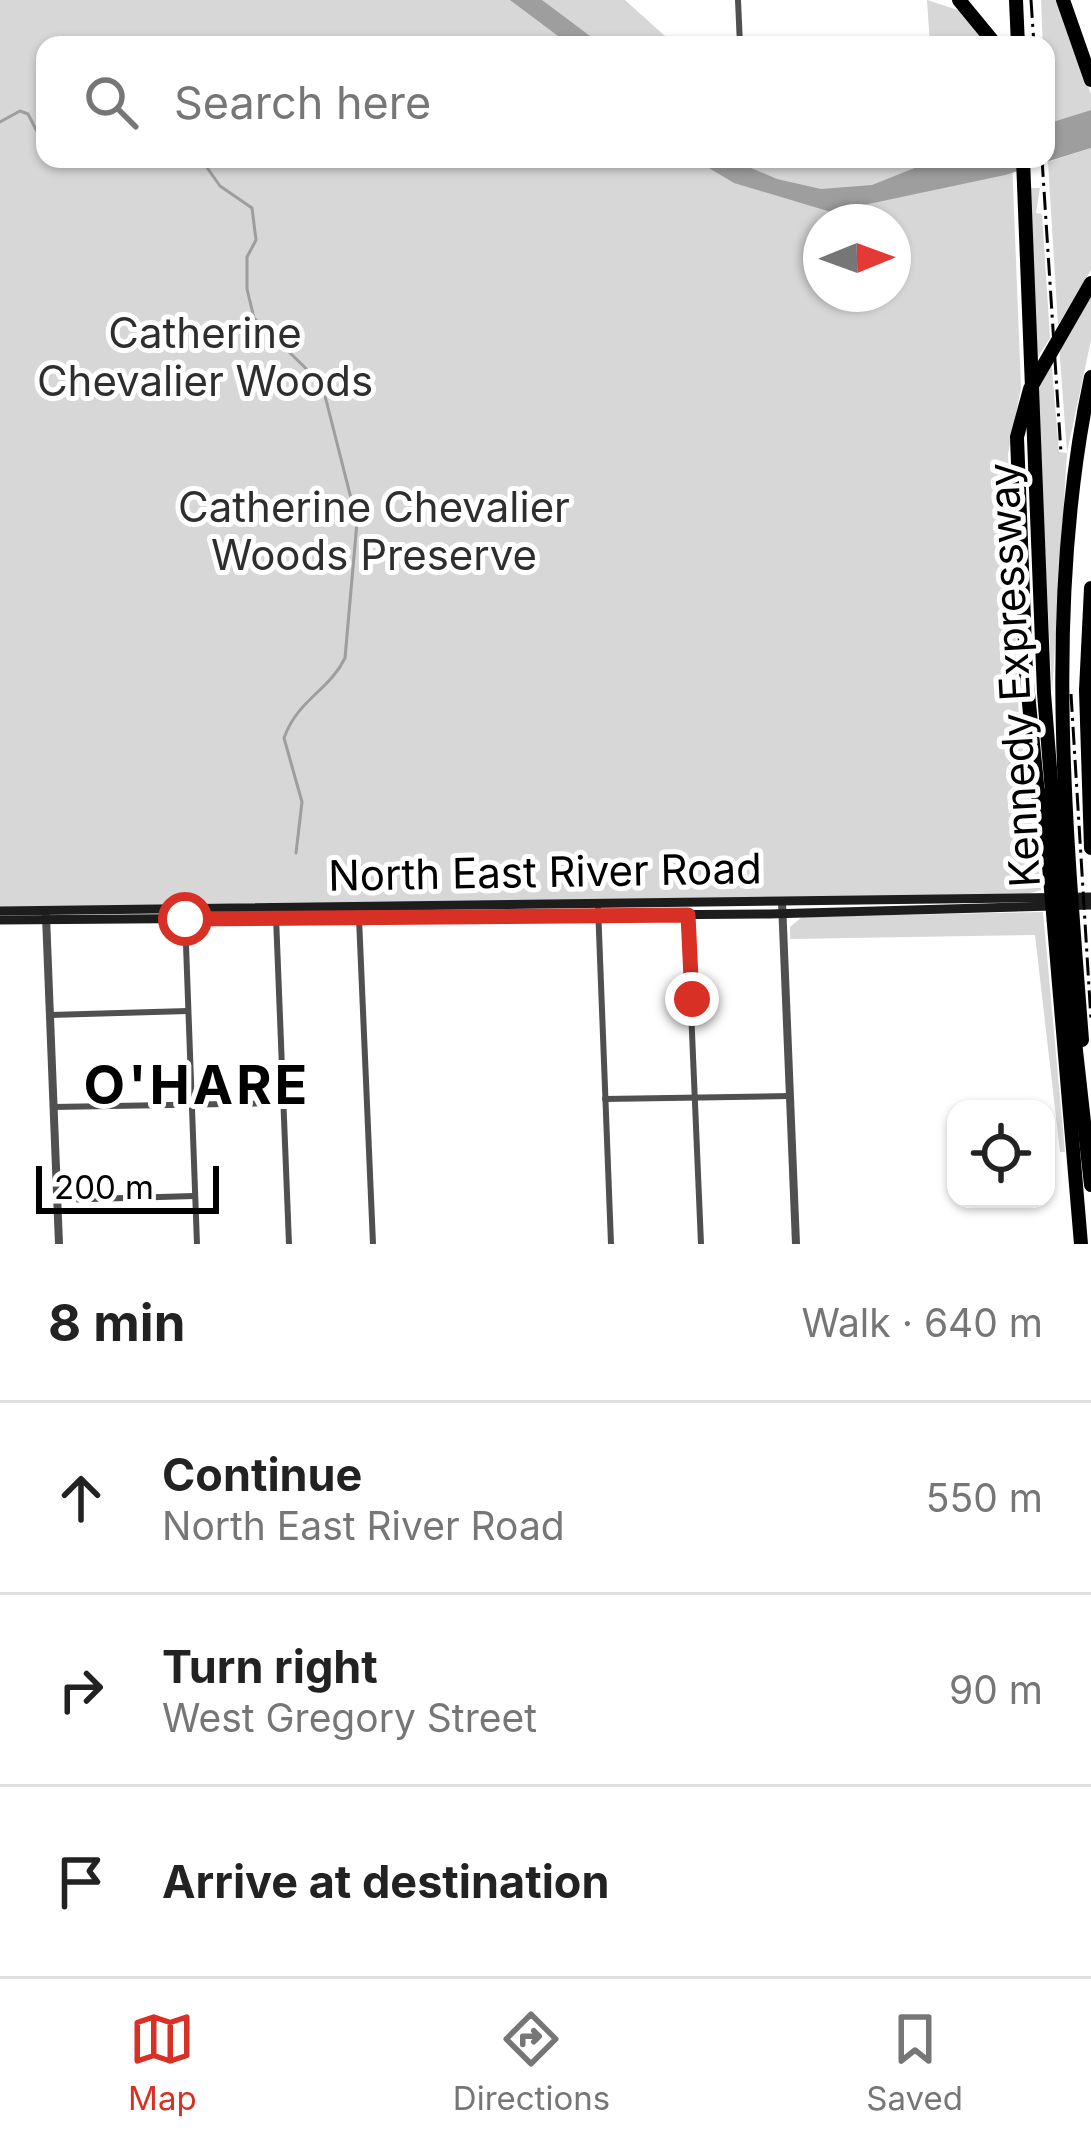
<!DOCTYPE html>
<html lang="en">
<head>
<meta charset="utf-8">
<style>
	:root { --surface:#fff; --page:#f6f6f6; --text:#222; --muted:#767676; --line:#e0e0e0; --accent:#d93025 }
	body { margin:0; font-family:Inter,sans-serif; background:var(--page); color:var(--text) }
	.controls { position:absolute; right:36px; bottom:36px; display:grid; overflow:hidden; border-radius:24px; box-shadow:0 3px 9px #0004 }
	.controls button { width:108px; height:108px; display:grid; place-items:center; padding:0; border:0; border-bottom:3px solid var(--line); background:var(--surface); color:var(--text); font:60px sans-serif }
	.compass { position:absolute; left:803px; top:204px; width:108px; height:108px; border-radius:50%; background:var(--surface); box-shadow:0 3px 9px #0004; rotate:89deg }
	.scale { position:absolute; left:36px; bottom:30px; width:183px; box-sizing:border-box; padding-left:12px; border:6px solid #000; border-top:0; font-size:33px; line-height:42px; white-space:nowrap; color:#000; -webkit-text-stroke:9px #fff; paint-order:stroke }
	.stop { position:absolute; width:36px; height:36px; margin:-27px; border:9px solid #d93025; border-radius:50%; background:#fff }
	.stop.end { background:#d93025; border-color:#fff; box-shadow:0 3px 12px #0008 }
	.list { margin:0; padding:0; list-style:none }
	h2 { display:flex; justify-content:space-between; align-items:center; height:156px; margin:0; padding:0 48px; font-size:51px }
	h2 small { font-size:39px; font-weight:400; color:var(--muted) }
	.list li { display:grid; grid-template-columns:78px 1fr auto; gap:36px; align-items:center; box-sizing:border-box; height:192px; padding:0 48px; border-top:3px solid var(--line) }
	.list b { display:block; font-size:45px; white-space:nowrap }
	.list p { margin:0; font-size:39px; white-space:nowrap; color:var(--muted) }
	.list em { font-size:39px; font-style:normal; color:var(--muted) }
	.icon { flex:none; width:66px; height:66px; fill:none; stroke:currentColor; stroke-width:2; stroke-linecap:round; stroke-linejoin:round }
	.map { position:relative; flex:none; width:1091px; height:1244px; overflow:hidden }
	.search { position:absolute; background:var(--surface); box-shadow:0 3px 9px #0004; left:36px; right:36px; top:36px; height:132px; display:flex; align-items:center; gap:30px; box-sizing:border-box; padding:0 42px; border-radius:24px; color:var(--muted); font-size:45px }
	.sheet { height:732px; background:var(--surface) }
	nav { display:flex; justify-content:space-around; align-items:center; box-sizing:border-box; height:168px; border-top:3px solid var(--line); background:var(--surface); font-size:33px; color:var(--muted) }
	nav a { display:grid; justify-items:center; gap:6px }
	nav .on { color:var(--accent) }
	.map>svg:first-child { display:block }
	.green { fill:#d7d7d7; fill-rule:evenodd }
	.water { fill:#9e9e9e }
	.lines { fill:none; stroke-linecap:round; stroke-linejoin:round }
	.stream { stroke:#9e9e9e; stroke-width:3 }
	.minor { stroke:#505050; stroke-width:6 }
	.tertiary { stroke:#505050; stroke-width:8 }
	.secondary { stroke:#1d1d1d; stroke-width:9 }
	.motorway { stroke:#000; stroke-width:14 }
	.rail { stroke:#000; stroke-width:3; stroke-dasharray:18 6 3 6; stroke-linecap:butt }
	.route { stroke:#d93025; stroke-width:15 }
	.labels { text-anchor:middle; stroke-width:10; stroke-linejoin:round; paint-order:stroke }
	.park-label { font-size:42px; fill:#2e2e2e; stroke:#fff }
	.street-label { font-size:42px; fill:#000; stroke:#fff }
	.district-label { font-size:54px; font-weight:bold; letter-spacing:3px; fill:#000; stroke:#fff }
</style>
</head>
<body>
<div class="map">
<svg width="1091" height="1244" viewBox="0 0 1091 1244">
	<rect width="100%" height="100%" fill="#fff"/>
	<g class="green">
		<path d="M 0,0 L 625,0 L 675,45 L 45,45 L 45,159 L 1012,159 L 1021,388 L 1008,454 L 1019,722 L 1041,890 L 1024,895 L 0,907 ZM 821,222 L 893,222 L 893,294 L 821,294 Z"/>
		<polygon points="927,0 964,12 990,45 930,45"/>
		<polygon points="1041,0 1056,0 1091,94 1091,110 1046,124"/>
		<polygon points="1091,148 1091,270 1058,325 1048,162"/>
		<polygon points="1029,188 1040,188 1036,213 1042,214 1050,338 1036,360"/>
		<polygon points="1091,294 1091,340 1067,453 1052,693 1037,382 1051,357 1059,452 1067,453 1059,345"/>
		<polygon points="1043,912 1065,1152 1060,1152 1035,935 790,939 790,927 802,917"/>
	</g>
	<g class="water">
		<polygon points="510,0 542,0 602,45 570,45"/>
		<polygon points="1091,110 1091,148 1005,175 831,212 734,183 694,159 730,159 777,179 821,189 872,185 937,159 1046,159 1046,124"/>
	</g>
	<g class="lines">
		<g class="stream">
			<polyline points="0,122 20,111 28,114 45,147"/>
			<path d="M 201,159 L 220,186 L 252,208 L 256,240 L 247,257 L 247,289 L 254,318 L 322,384 L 357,522 L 345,658 C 329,691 298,699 284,738 L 302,802 L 296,853"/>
		</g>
		<g class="minor">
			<polyline points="738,0 740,45"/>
			<polyline points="598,906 611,1244"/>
			<polyline points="687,915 701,1244"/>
			<polyline points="276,917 289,1244"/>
			<polyline points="185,918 197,1244"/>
			<polyline points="359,918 373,1244"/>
			<polyline points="50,1015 188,1011"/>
			<polyline points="605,1099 790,1096"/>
			<polyline points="53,1107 283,1103"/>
			<polyline points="57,1200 194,1196"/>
		</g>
		<g class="tertiary">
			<polyline points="782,902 796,1244"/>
			<polyline points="46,916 59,1244"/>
		</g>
		<g class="secondary">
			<polyline points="0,911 1091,897"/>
			<polyline points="0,920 769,914 1091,905"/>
		</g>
		<g class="motorway">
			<polyline points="959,0 996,45"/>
			<polyline points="1016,0 1018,45"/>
			<polyline points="1063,0 1091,80"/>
			<polyline points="1023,159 1044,693 1064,943 1091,1185"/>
			<polyline points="1091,588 1086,690 1091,848"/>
			<polyline points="1043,795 1081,1244"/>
			<polyline points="1039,804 1026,673 1017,437 1030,389 1091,283"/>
			<path d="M 1082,1040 C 1065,818 1044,597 1091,377"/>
		</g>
		<g class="rail">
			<polyline points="1031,0 1034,45"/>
			<polyline points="1042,159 1061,453"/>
			<polyline points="1071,694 1091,1020"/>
		</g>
	</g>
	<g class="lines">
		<polyline class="route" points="185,919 688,915 692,999"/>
	</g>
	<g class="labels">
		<g class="park-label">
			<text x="205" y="348">Catherine<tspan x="205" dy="48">Chevalier Woods</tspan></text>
			<text x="374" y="522">Catherine Chevalier<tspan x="374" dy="48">Woods Preserve</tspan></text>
		</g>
		<g class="street-label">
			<text transform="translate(1014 675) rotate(-93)" y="15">Kennedy Expressway</text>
			<text transform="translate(545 872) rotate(-1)" y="15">North East River Road</text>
		</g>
		<g class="district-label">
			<text x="197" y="1104">O'HARE</text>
		</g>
	</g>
</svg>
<div class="controls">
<button><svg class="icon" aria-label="locate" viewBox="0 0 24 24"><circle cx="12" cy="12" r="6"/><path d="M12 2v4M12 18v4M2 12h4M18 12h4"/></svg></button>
</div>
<svg class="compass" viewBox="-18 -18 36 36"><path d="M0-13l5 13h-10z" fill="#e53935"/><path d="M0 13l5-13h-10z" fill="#767676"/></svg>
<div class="scale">200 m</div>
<div class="stop" style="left:185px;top:919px"></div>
<div class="stop end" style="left:692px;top:999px"></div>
<div class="search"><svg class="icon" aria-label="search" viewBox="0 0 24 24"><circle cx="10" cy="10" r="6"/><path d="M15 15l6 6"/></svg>Search here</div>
</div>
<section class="sheet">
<h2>8 min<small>Walk · 640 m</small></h2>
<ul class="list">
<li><svg class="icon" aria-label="ahead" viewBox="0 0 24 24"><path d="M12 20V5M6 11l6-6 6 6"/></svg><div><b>Continue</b><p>North East River Road</p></div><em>550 m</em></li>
<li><svg class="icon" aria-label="right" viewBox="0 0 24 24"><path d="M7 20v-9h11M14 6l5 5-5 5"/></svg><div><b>Turn right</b><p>West Gregory Street</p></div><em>90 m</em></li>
<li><svg class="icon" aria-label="arrive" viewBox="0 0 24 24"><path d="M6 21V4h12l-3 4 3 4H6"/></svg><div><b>Arrive at destination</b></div></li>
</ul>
</section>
<nav>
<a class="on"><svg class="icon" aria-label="map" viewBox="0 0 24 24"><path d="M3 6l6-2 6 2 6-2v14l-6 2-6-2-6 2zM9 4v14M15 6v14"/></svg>Map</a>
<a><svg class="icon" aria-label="directions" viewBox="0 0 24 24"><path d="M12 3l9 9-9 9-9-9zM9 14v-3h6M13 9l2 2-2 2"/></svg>Directions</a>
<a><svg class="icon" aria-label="saved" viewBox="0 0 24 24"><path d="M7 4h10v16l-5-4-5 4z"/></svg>Saved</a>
</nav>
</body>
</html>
